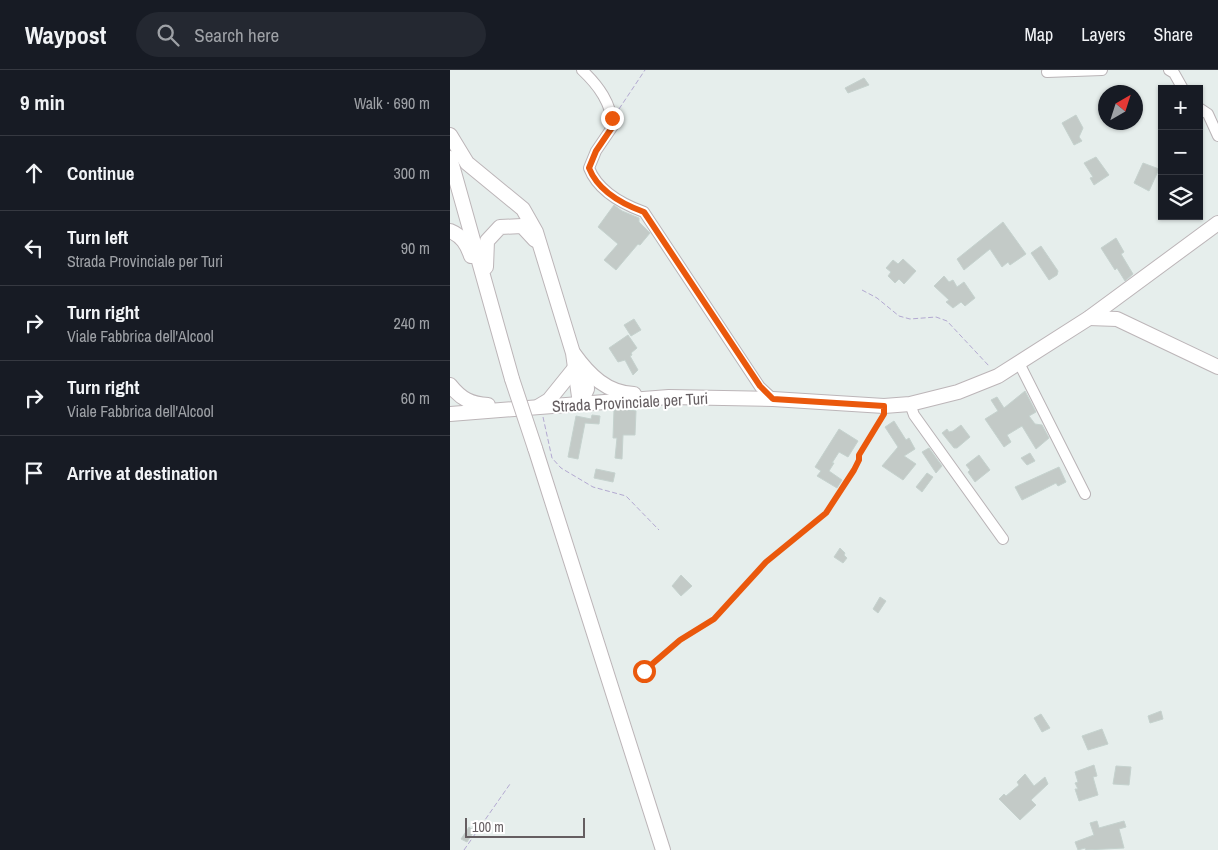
<!DOCTYPE html>
<html lang="en">
<head>
<meta charset="utf-8">
<style>
	:root { --surface:#171b24; --page:#242831; --text:#f1f3f6; --muted:#9ea1a6; --line:#363941 }
	body { margin:0; font-family:"Archivo Narrow",sans-serif; background:var(--page); color:var(--text) }
	.controls { position:absolute; right:15px; top:15px; display:grid; overflow:hidden; border-radius:0px; box-shadow:0 1px 4px #0004 }
	.controls button { width:45px; height:45px; display:grid; place-items:center; padding:0; border:0; border-bottom:1px solid var(--line); background:var(--surface); color:var(--text); font:25px sans-serif }
	.compass { position:absolute; left:648px; top:15px; width:45px; height:45px; border-radius:50%; background:var(--surface); box-shadow:0 1px 4px #0004; rotate:39deg }
	.scale { position:absolute; left:15px; bottom:12px; width:120px; box-sizing:border-box; padding-left:5px; border:2px solid #655e61; border-top:0; font-size:14px; line-height:18px; white-space:nowrap; color:#655e61; -webkit-text-stroke:4px #fff; paint-order:stroke }
	.stop { position:absolute; width:15px; height:15px; margin:-11px; border:4px solid #ea580c; border-radius:50%; background:#fff }
	.stop.end { background:#ea580c; border-color:#fff; box-shadow:0 1px 5px #0008 }
	.list { margin:0; padding:0; list-style:none }
	h2 { display:flex; justify-content:space-between; align-items:center; height:65px; margin:0; padding:0 20px; font-size:21px }
	h2 small { font-size:16px; font-weight:400; color:var(--muted) }
	.list li { display:grid; grid-template-columns:32px 1fr auto; gap:15px; align-items:center; box-sizing:border-box; height:75px; padding:0 20px; border-top:1px solid var(--line) }
	.list b { display:block; font-size:19px; white-space:nowrap }
	.list p { margin:0; font-size:16px; white-space:nowrap; color:var(--muted) }
	.list em { font-size:16px; font-style:normal; color:var(--muted) }
	.icon { flex:none; width:28px; height:28px; fill:none; stroke:currentColor; stroke-width:2; stroke-linecap:round; stroke-linejoin:round }
	.map { position:relative; flex:none; width:768px; height:780px; overflow:hidden }
	header { display:flex; align-items:center; gap:30px; box-sizing:border-box; height:70px; padding:0 25px; background:var(--surface); border-bottom:1px solid var(--line) }
	header strong { font-size:24px }
	nav { display:flex; gap:28px; margin-inline-start:auto; font-size:18px }
	.search { width:350px; height:45px; background:var(--page); display:flex; align-items:center; gap:12px; box-sizing:border-box; padding:0 18px; border-radius:28px; color:var(--muted); font-size:19px }
	main { display:flex }
	aside { flex:1; background:var(--surface) }
	.map>svg:first-child { display:block }
	.building { fill:#c3cac7; stroke:#c5d2ce }
	.lines { fill:none; stroke-linecap:round; stroke-linejoin:round }
	.street-casing { stroke:#b9b3b6; stroke-width:12 }
	.secondary-casing { stroke:#bcb5b8; stroke-width:16 }
	.path { stroke:#b3a9d1; stroke-width:1; stroke-dasharray:5 2.5; stroke-linecap:butt }
	.street { stroke:#fff; stroke-width:10 }
	.secondary { stroke:#fff; stroke-width:14 }
	.secondary-bridge-casing { stroke:#bcb5b8; stroke-width:16; stroke-linecap:butt }
	.secondary-bridge { stroke:#fff; stroke-width:14 }
	.route { stroke:#ea580c; stroke-width:6 }
	.labels { text-anchor:middle; stroke-width:4; stroke-linejoin:round; paint-order:stroke }
	.street-label { font-size:16px; fill:#655e61; stroke:#fff }
</style>
</head>
<body>
<header>
<strong>Waypost</strong>
<div class="search"><svg class="icon" aria-label="search" viewBox="0 0 24 24"><circle cx="10" cy="10" r="6"/><path d="M15 15l6 6"/></svg>Search here</div>
<nav><a>Map</a><a>Layers</a><a>Share</a></nav>
</header>
<main>
<aside>
<h2>9 min<small>Walk · 690 m</small></h2>
<ul class="list">
<li><svg class="icon" aria-label="ahead" viewBox="0 0 24 24"><path d="M12 20V5M6 11l6-6 6 6"/></svg><div><b>Continue</b></div><em>300 m</em></li>
<li><svg class="icon" aria-label="left" viewBox="0 0 24 24"><path d="M17 20v-9H6M10 6l-5 5 5 5"/></svg><div><b>Turn left</b><p>Strada Provinciale per Turi</p></div><em>90 m</em></li>
<li><svg class="icon" aria-label="right" viewBox="0 0 24 24"><path d="M7 20v-9h11M14 6l5 5-5 5"/></svg><div><b>Turn right</b><p>Viale Fabbrica dell'Alcool</p></div><em>240 m</em></li>
<li><svg class="icon" aria-label="right" viewBox="0 0 24 24"><path d="M7 20v-9h11M14 6l5 5-5 5"/></svg><div><b>Turn right</b><p>Viale Fabbrica dell'Alcool</p></div><em>60 m</em></li>
<li><svg class="icon" aria-label="arrive" viewBox="0 0 24 24"><path d="M6 21V4h12l-3 4 3 4H6"/></svg><div><b>Arrive at destination</b></div></li>
</ul>
</aside>
<div class="map">
<svg width="768" height="780" viewBox="0 0 768 780">
	<rect width="100%" height="100%" fill="#e6eeec"/>
	<g class="building">
		<polygon points="414,8 419,15 398,23 395,18"/>
		<polygon points="626,45 633,58 629,67 632,71 624,75 612,53"/>
		<polygon points="646,87 659,105 644,115 640,108 643,107 634,93"/>
		<polygon points="693,93 709,99 699,121 684,113"/>
		<polygon points="164,135 172,141 189,148 189,152 200,163 190,175 188,174 166,200 154,190 168,174 148,157"/>
		<polygon points="553,152 576,184 560,195 558,192 552,197 540,179 514,200 507,189"/>
		<polygon points="666,168 674,182 671,184 683,204 675,211 667,198 665,200 651,178"/>
		<polygon points="591,176 608,201 607,205 599,210 581,183"/>
		<polygon points="453,189 466,201 454,214 449,209 445,213 438,206 441,202 436,198 443,190 448,194"/>
		<polygon points="494,206 499,212 503,210 507,217 514,212 525,228 515,236 511,232 503,238 496,232 499,230 484,216"/>
		<polygon points="184,249 191,260 181,266 174,255"/>
		<polygon points="178,265 187,278 181,283 182,285 180,286 188,300 183,305 175,290 168,292 159,278"/>
		<polygon points="575,321 586,342 579,346 585,354 592,355 599,368 586,379 572,356 557,365 561,372 554,377 535,349 548,341 541,330 547,327 554,338"/>
		<polygon points="173,339 186,341 185,365 173,365 172,389 165,388 167,368 163,368 164,340"/>
		<polygon points="142,345 150,346 149,354 135,353 128,389 118,387 126,346 141,349"/>
		<polygon points="444,351 456,370 459,368 465,379 454,386 466,394 453,410 432,396 448,377 435,357"/>
		<polygon points="511,355 520,367 507,378 504,378 492,363 497,359 499,362 503,361"/>
		<polygon points="389,359 408,371 398,387 389,382 382,393 384,393 379,401 392,410 387,418 367,406 371,401 365,397"/>
		<polygon points="479,378 492,396 486,403 472,382"/>
		<polygon points="580,383 585,391 577,395 571,388"/>
		<polygon points="529,385 540,400 525,412 518,402 520,400 516,395"/>
		<polygon points="609,397 616,412 608,416 606,413 572,430 565,417"/>
		<polygon points="146,399 165,403 163,412 144,408"/>
		<polygon points="477,403 483,407 472,422 466,417"/>
		<polygon points="390,478 395,483 394,485 397,488 393,493 384,487"/>
		<polygon points="231,505 242,516 231,526 222,516"/>
		<polygon points="430,527 436,531 428,543 423,539"/>
		<polygon points="711,641 713,649 700,653 698,646"/>
		<polygon points="591,644 600,658 592,662 584,648"/>
		<polygon points="652,659 658,674 638,680 632,666"/>
		<polygon points="644,695 647,706 643,707 648,725 629,731 625,719 628,719 625,713 628,712 625,702"/>
		<polygon points="666,696 681,697 679,715 663,714"/>
		<polygon points="575,704 584,716 595,707 598,714 581,730 586,735 570,750 549,729 554,724 556,726 569,715 567,712"/>
		<polygon points="647,751 649,758 674,751 676,757 669,759 674,778 636,780 635,778 628,780 625,772 644,765 640,753"/>
		<polygon points="19,757 24,761 17,772 11,769"/>
	</g>
	<g class="lines">
		<g class="street-casing">
			<g id="street">
				<path d="M 132,0 C 149,16 161,33 163,56 L 146,81 L 139,98 C 148,121 172,134 194,142 L 310,317 L 323,329"/>
				<polyline points="719,0 724,3 733,19"/>
				<polyline points="597,2 652,0"/>
				<polyline points="749,38 758,44 768,66"/>
				<polyline points="569,293 635,424"/>
				<polyline points="460,334 464,345 553,469"/>
			</g>
		</g>
		<g class="secondary-casing">
			<g id="secondary">
				<polyline points="0,65 17,93 73,139 86,162 123,283 130,334"/>
				<polyline points="0,88 62,309"/>
				<path d="M 0,161 C 12,166 17,174 21,186"/>
				<polyline points="36,197 37,171 50,157 72,156 85,170"/>
				<polyline points="639,248 667,249 768,297"/>
				<path d="M 124,284 C 139,305 157,323 184,324"/>
				<path d="M 0,315 C 11,329 21,334 38,335"/>
				<polyline points="130,334 137,319 136,300"/>
				<polyline points="89,336 99,330 124,299"/>
				<polyline points="0,344 219,327 323,329 434,336 460,334 508,322 548,306 639,248 768,153"/>
				<polyline points="85,378 213,780"/>
			</g>
		</g>
		<g class="path">
			<polyline points="169,39 195,0"/>
			<polyline points="412,220 427,228 449,246 460,249 486,247 497,251 539,296"/>
			<polyline points="93,347 102,388 111,398 143,417 176,426 209,460"/>
			<polyline points="194,601 231,570 264,549 316,492 376,443 404,400 409,390 409,385 432,348"/>
			<polyline points="14,780 60,714"/>
		</g>
		<use href="#street" class="street"/>
		<use href="#secondary" class="secondary"/>
		<g class="secondary-bridge-casing">
			<polyline id="secondary-bridge" points="62,309 85,378"/>
		</g>
		<use href="#secondary-bridge" class="secondary-bridge"/>
	</g>
	<g class="lines">
		<path class="route" d="M 162,48 L 163,56 L 146,81 L 139,98 C 148,121 172,134 194,142 L 310,316 L 323,329 L 434,336 L 434,344 L 409,385 L 409,390 L 404,400 L 376,443 L 316,492 L 264,549 L 230,570 L 194,601"/>
	</g>
	<g class="labels">
		<g class="street-label">
			<text transform="translate(180 332) rotate(-3)" y="6">Strada Provinciale per Turi</text>
		</g>
	</g>
</svg>
<div class="controls">
<button>+</button>
<button>−</button>
<button><svg class="icon" aria-label="layers" viewBox="0 0 24 24"><path d="M12 4l9 5-9 5-9-5zM3 14l9 5 9-5"/></svg></button>
</div>
<svg class="compass" viewBox="-18 -18 36 36"><path d="M0-13l5 13h-10z" fill="#e53935"/><path d="M0 13l5-13h-10z" fill="#9ea1a6"/></svg>
<div class="scale">100 m</div>
<div class="stop" style="left:194px;top:601px"></div>
<div class="stop end" style="left:162px;top:48px"></div>
</div>
</main>
</body>
</html>
